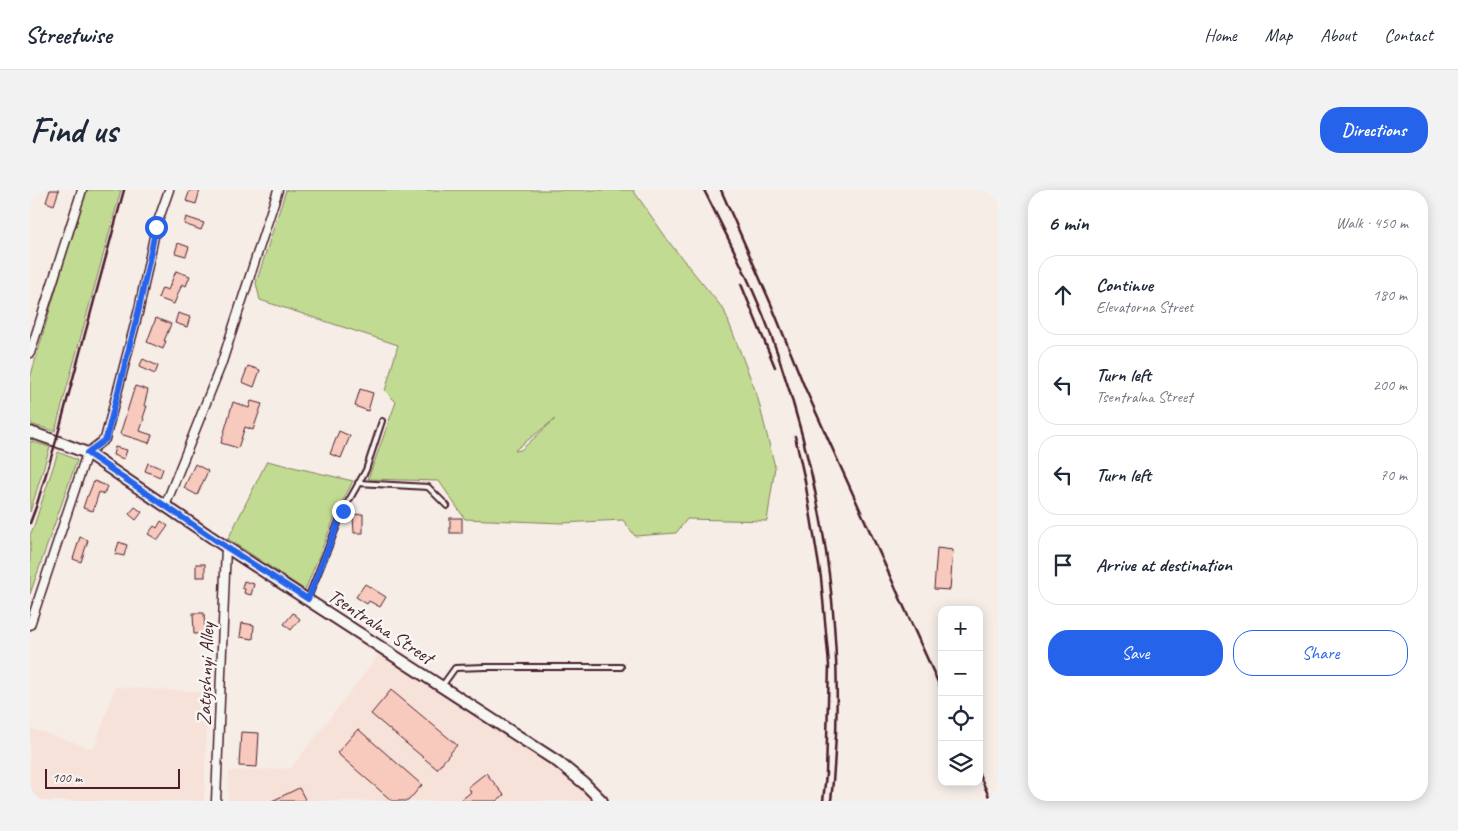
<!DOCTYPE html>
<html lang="en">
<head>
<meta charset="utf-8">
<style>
	:root { --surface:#fff; --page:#f2f2f3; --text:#1f2937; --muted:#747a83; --line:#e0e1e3; --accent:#2563eb }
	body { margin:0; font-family:Caveat,sans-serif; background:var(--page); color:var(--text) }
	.controls { position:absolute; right:15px; bottom:15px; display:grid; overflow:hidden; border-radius:10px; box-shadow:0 2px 12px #0003 }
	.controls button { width:45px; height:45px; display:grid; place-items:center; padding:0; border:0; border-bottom:1px solid var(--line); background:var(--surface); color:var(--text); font:25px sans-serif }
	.scale { position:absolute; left:15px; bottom:12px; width:135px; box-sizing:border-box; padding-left:5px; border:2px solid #4a1f2b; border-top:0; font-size:14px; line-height:18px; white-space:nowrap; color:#4a1f2b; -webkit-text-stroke:4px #f6f6f2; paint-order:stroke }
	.stop { position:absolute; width:15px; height:15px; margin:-11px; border:4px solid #2563eb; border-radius:50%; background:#fff }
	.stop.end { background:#2563eb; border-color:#fff; box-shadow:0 1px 5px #0008 }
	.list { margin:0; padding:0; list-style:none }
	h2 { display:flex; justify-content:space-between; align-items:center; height:65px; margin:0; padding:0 20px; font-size:21px }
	h2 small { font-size:16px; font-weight:400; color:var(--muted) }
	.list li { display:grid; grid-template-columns:32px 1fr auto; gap:15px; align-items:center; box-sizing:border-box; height:80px; margin:0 10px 10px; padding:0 10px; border:1px solid var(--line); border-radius:20px }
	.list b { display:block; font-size:19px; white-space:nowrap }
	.list p { margin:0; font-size:16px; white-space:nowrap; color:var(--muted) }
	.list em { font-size:16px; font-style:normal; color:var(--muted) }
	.actions { display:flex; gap:10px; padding:15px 20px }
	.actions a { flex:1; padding:11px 0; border:1px solid var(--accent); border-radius:20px; text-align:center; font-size:18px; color:var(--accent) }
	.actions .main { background:var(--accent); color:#fff }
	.icon { flex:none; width:28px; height:28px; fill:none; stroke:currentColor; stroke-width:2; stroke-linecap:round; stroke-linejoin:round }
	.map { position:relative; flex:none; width:968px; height:611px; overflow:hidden; border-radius:20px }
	header { display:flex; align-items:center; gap:30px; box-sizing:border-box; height:70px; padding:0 25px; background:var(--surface); border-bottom:1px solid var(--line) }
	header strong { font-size:24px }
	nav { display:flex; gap:28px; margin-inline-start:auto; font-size:18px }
	.intro { display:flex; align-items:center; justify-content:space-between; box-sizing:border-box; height:120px; padding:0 30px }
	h1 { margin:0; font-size:35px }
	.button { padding:12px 22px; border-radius:20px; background:var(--accent); color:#fff; font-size:18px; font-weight:700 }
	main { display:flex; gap:30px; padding:0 30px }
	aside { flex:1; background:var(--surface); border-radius:20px; box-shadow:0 2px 12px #0003 }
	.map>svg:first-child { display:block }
	.built { fill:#f7e2da }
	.green { fill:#c1db92; stroke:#867d5e; fill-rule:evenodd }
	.building { fill:#f8c9bd; stroke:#4a1f2b }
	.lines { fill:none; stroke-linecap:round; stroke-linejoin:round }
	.lane-casing { stroke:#4a1f2b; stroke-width:8 }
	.street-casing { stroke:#4a1f2b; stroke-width:11 }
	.secondary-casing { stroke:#4a1f2b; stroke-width:14 }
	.lane { stroke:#f6f6f2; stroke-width:4 }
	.street { stroke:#f6f6f2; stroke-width:8 }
	.secondary { stroke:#f6f6f2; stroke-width:10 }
	.rail { stroke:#4a1f2b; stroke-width:2.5 }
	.route { stroke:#2563eb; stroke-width:6 }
	.labels { text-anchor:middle; stroke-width:5; stroke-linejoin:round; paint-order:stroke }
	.street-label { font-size:20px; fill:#4a1f2b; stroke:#f6f6f2 }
</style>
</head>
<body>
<header>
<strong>Streetwise</strong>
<nav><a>Home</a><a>Map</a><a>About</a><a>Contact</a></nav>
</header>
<div class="intro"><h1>Find us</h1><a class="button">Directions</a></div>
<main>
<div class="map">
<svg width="968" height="611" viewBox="0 0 968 611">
	<rect width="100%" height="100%" fill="#f6ede7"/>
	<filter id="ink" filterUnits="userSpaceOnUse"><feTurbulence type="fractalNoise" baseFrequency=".02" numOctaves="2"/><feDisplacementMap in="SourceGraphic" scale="10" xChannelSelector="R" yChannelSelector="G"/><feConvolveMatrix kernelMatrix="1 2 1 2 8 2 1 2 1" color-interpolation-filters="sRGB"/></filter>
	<g filter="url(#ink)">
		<g class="built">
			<polygon points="351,462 544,591 562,611 198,611 199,581 261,578"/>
			<polygon points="85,497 178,502 174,611 0,611 0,538 64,559"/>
		</g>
		<g class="green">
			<polygon points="55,0 91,0 25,241 3,235 0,231 0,188"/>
			<path d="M 256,0 L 603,0 L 642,56 L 694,120 L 727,205 L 745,277 L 737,331 L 657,329 L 646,343 L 605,346 L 593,330 L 531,333 L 435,329 L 409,291 L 338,289 L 366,212 L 355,201 L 368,155 L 230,110 L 226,93 ZM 525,229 L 491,260 L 485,261 L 485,260 Z"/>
			<polygon points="0,251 20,257 0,322"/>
			<polygon points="28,262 47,270 0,404 0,345 4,336"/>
			<polygon points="237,271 323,291 306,324 275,400 198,349"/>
		</g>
		<g class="building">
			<polygon points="20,0 29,0 24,15 16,12"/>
			<polygon points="160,0 170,0 166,14 156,11"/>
			<polygon points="156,27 174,33 171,40 154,34"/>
			<polygon points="148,53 159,57 156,66 145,63"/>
			<polygon points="146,81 160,86 156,96 152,94 144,114 128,108 132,98 138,100"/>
			<polygon points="148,123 160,127 157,137 145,133"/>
			<polygon points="126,128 141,134 134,151 136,151 133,159 117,152"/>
			<polygon points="113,169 128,176 125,184 109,177"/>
			<polygon points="218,176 230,180 224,197 212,192"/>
			<polygon points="105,196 118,200 114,216 117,216 113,228 114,229 110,241 122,245 119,253 90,244"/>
			<polygon points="330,199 343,203 338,221 325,216"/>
			<polygon points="221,211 232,214 223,240 215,237 208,258 191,253 203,212 219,218"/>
			<polygon points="309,241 320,246 311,268 300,264"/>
			<polygon points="85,257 97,260 94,269 83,265"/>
			<polygon points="118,273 133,279 130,287 115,281"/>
			<polygon points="165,274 178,281 167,305 154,298"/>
			<polygon points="64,291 77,296 74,304 69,302 63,321 53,318 57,306 58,306"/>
			<polygon points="105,317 112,322 106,330 99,324"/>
			<polygon points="333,324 333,343 324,343 323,325"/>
			<rect x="420" y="328" width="12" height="15"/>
			<polygon points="131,331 138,336 128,350 118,344 124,336 127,338"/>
			<polygon points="50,347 58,350 51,372 43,369"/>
			<polygon points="89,352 97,355 94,366 85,364"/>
			<polygon points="907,358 923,360 920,400 904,399"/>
			<rect x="166" y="374" width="9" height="13"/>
			<polygon points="214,391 224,394 221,405 214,403 215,399 212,398"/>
			<polygon points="335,394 356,407 350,417 339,411 337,414 326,407"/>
			<polygon points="163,423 174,423 175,443 164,444"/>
			<polygon points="263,423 270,429 261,440 254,434"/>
			<polygon points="212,433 224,435 223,449 210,447"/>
			<polygon points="361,500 427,555 407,579 341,524"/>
			<polygon points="328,539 392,595 378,611 362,611 307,563"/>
			<polygon points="211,542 229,543 227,577 209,576"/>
			<polygon points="456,583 474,605 466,611 430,611 441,602 438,597"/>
			<polygon points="269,598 276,611 242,611"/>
		</g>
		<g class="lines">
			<g class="lane-casing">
				<g id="lane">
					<polyline points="328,293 398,297 417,316"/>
					<polyline points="278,408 313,321 336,280 352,231"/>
					<polyline points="412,496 425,478 455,477 591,477"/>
				</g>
			</g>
			<g class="street-casing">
				<g id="street">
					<polyline points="0,163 52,0"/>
					<polyline points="135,316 191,175 248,0"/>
					<polyline points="0,435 57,263 75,249 109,119 126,37 139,0"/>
					<polyline points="186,611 196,357"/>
				</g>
			</g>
			<g class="secondary-casing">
				<polyline id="secondary" points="0,242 26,251 57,263 196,357 528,572 555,594 572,611"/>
			</g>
			<use href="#lane" class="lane"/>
			<use href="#street" class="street"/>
			<use href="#secondary" class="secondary"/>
			<g class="rail">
				<path d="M 674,0 C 700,52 728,106 747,162 C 796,306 818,459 801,611"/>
				<polyline points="691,0 741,114 775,198 912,501"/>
				<polyline points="711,94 745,177"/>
				<polyline points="765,246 775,291 791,388 799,475 796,584 793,611"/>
				<polyline points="0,333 6,317 26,251 94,0"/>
				<polyline points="949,584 961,611"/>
			</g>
		</g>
	</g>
	<g class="lines" filter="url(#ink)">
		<polyline class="route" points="126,37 109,119 76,249 57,263 196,357 278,409 313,321"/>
	</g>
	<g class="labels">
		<g class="street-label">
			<text transform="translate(351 436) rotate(33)" y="7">Tsentralna Street</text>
			<text transform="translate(175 484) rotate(-88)" y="7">Zatyshnyi Alley</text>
		</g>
	</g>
</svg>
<div class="controls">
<button>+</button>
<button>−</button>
<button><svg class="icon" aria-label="locate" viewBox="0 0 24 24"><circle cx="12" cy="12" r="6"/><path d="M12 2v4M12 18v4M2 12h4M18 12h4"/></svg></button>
<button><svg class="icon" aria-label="layers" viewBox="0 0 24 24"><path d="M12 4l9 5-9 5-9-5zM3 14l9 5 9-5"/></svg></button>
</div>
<div class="scale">100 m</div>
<div class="stop" style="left:126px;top:37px"></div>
<div class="stop end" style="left:313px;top:321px"></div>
</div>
<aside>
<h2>6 min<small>Walk · 450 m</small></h2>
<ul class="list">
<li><svg class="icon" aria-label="ahead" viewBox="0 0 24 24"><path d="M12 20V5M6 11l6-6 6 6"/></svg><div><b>Continue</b><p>Elevatorna Street</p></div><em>180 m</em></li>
<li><svg class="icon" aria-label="left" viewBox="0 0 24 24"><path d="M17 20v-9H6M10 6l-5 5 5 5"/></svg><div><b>Turn left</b><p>Tsentralna Street</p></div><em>200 m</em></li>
<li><svg class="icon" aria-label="left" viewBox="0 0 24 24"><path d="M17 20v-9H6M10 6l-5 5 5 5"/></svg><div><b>Turn left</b></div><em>70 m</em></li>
<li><svg class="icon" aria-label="arrive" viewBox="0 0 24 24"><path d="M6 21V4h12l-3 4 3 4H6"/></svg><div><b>Arrive at destination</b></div></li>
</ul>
<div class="actions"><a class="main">Save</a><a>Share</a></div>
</aside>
</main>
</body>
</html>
